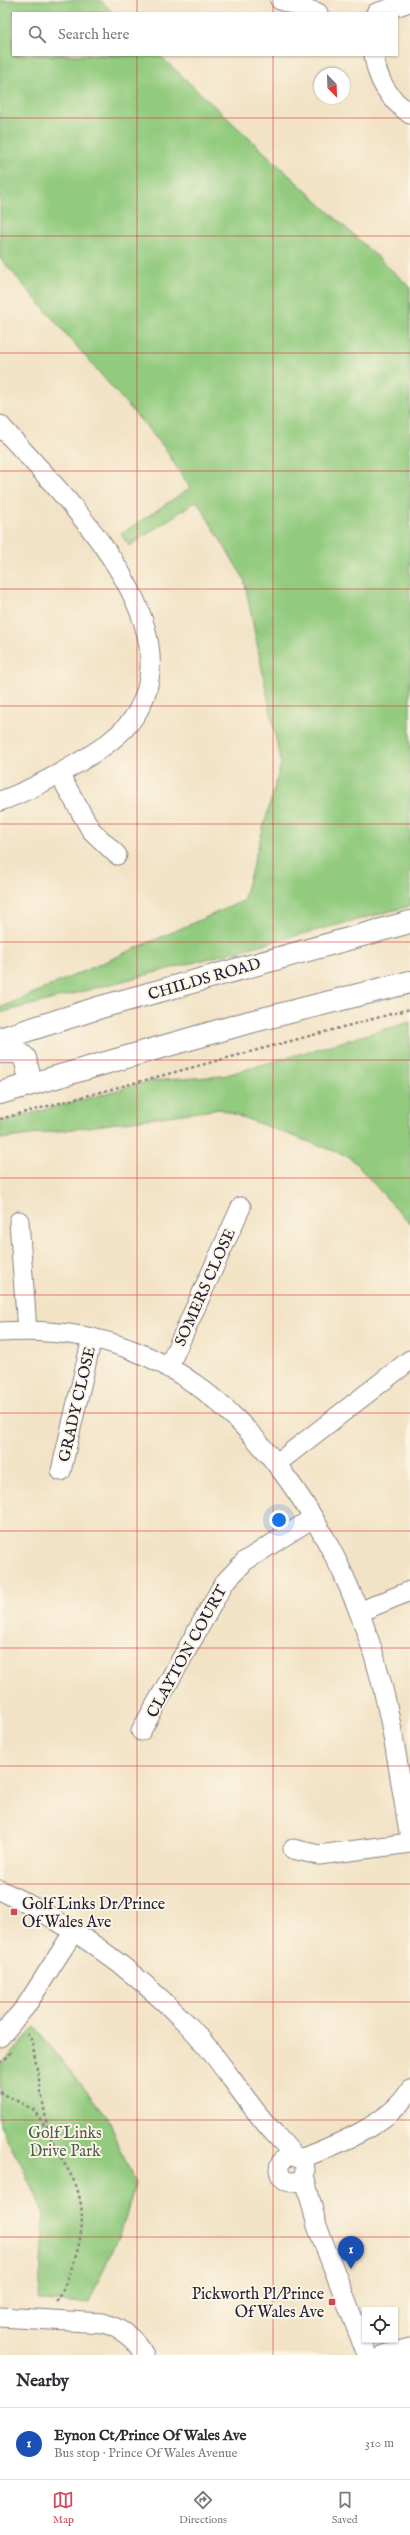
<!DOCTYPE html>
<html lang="en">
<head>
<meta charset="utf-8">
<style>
	:root { --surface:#fff; --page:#f7f7f7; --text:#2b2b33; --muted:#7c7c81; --line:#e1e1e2; --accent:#d1495b }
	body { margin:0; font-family:"IM FELL English",serif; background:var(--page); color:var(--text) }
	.controls { position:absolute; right:12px; bottom:12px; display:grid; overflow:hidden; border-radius:0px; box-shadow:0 1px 3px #0004 }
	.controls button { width:36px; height:36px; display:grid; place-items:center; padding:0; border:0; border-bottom:1px solid var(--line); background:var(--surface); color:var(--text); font:20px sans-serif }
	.compass { position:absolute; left:314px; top:68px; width:36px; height:36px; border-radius:50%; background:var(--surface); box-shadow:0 1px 3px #0004; rotate:157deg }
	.you { position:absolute; left:279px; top:1520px; width:14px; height:14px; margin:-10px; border:3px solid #fff; border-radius:50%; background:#1a73e8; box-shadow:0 0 0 6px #1a73e833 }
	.badge { display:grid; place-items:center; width:26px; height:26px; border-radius:50%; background:var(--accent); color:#fff; font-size:13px; font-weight:700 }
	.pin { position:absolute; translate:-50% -33px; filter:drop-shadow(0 1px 2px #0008) }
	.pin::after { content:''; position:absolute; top:21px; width:14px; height:12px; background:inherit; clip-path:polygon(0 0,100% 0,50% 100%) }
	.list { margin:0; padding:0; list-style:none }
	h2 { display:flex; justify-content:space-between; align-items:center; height:52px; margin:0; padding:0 16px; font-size:17px }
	h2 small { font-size:13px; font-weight:400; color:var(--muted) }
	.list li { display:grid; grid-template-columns:26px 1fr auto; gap:12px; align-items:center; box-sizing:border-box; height:72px; padding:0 16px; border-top:1px solid var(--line) }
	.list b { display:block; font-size:15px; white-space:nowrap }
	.list p { margin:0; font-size:13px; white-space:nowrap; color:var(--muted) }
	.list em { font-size:13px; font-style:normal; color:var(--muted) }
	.icon { flex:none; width:22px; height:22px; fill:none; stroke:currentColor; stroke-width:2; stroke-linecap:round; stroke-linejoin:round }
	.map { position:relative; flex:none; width:410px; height:2355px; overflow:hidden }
	.search { position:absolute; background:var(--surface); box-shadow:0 1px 3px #0004; left:12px; right:12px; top:12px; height:44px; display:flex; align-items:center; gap:10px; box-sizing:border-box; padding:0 14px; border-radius:0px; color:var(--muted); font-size:15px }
	.sheet { height:124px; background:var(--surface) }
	nav { display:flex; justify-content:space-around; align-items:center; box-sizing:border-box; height:56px; border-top:1px solid var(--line); background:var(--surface); font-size:11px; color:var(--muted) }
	nav a { display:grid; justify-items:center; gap:2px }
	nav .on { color:var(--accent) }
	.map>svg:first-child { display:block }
	.green { fill:#92ca7e; stroke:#5a765c }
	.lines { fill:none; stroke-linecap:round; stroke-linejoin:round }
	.minor-casing { stroke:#8a8280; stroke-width:21 }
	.major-casing { stroke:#8a8280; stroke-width:24 }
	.path { stroke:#8a8280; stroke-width:2.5; stroke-dasharray:3 3; stroke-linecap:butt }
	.minor { stroke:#fff; stroke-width:19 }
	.major { stroke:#fff; stroke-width:22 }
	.grid { fill:none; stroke:#d62828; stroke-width:1; stroke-opacity:0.55 }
	.poi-dot { fill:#d1495b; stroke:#fcf5e5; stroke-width:1.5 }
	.labels { text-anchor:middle; stroke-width:4; stroke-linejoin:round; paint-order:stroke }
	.street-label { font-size:16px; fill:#22223b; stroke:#fcf5e5 }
	.poi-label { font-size:16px; fill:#22223b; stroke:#fcf5e5; text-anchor:start }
	.park-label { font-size:16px; fill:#495d52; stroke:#fcf5e5 }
</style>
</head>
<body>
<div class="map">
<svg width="410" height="2355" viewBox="0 0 410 2355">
	<rect width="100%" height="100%" fill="#fcf5e5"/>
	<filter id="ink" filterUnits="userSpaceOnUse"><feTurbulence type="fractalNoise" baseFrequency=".025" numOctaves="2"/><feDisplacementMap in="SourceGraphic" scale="8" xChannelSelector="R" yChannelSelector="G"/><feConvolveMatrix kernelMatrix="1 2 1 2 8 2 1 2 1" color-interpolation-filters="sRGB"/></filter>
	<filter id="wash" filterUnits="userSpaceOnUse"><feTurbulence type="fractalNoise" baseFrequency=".012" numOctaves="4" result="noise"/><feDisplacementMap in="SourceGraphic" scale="16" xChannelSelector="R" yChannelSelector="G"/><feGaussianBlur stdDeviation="0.9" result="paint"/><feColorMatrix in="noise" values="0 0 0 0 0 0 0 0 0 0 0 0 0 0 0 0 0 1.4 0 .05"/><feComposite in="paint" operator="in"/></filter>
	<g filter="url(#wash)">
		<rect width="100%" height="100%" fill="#f2e3c6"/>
		<g class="green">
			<polygon points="0,0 100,0 114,13 13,13 13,55 159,55 410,287 410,906 0,1013 0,1008 243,901 281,764 244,579 197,501 129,546 121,534 190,488 163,446 0,258"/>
			<polygon points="410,1022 410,1224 350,1157 220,1109 0,1139 0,1122 151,1081 223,1076"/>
			<polygon points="35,2027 108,2118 135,2184 125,2220 89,2303 39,2300 44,2214 24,2168 0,2128 0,2066"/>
		</g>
	</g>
	<g filter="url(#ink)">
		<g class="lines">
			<g class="minor-casing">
				<g id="minor">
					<polyline points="280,0 318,13"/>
					<polyline points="376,13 410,2"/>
					<path d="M 374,55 C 377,81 389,99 410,114"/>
					<path d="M 0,425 C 57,490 195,619 136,714 C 123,735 98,751 76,764 C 52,778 27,792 0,801"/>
					<polyline points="59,774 91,830 117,855"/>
					<polyline points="19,1221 27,1330"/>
					<path d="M 0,1332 C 45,1329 89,1333 132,1350 C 250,1395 333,1529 370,1643 C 391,1706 399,1774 410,1839"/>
					<polyline points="168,1368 241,1207"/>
					<polyline points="276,1464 410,1360"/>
					<polyline points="61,1471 92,1338"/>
					<polyline points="359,1612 410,1591"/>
					<polyline points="141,1731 224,1583 245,1561 313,1518"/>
					<polyline points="293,1849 319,1855 410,1843"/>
					<path d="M 0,1890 C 69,1923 133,1969 187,2024 C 216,2053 236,2088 262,2119 C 272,2132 284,2143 294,2156"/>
					<polyline points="0,2037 26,2006 74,1931"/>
					<circle cx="292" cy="2169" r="13"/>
					<path d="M 300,2159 C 336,2145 390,2124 410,2090"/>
					<polyline points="304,2175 317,2226 367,2355"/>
					<path d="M 0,2317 L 103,2323 C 120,2328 135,2338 144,2355"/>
					<polyline points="383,2355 410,2348"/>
				</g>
			</g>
			<g class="major-casing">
				<g id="major">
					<polyline points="0,1039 101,1007 410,922"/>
					<polyline points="0,1052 18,1052 25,1058 31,1084"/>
					<polyline points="0,1093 246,1023 410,982"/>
				</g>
			</g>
			<g class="path">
				<polyline points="0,1119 410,1009"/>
				<polyline points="0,2063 12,2051"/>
				<polyline points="0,2092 34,2110 48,2131 32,2041 27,2033"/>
				<path d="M 48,2131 C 54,2148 64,2162 72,2177 C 94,2220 75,2263 57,2303"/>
			</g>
			<use href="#minor" class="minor"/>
			<use href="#major" class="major"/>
		</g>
	</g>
	<path class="grid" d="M 137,0 L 137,13M 273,0 L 273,13M 137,55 L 137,2355M 273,55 L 273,2355M 0,118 L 410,118M 0,236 L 410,236M 0,353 L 410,353M 0,471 L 410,471M 0,589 L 410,589M 0,706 L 410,706M 0,824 L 410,824M 0,942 L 410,942M 0,1060 L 410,1060M 0,1178 L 410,1178M 0,1295 L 410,1295M 0,1413 L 410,1413M 0,1531 L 410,1531M 0,1648 L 410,1648M 0,1766 L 410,1766M 0,1884 L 410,1884M 0,2002 L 410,2002M 0,2120 L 410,2120M 0,2237 L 410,2237"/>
	<g class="poi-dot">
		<rect x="10" y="1908" width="8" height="8" rx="2"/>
		<rect x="328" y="2298" width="8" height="8" rx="2"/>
	</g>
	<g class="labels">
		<g class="street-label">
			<text transform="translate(204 978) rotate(-16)" y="6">CHILDS ROAD</text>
			<text transform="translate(204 1287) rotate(-66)" y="6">SOMERS CLOSE</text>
			<text transform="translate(76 1404) rotate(-77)" y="6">GRADY CLOSE</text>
			<text transform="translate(186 1651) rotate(-61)" y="6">CLAYTON COURT</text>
		</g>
		<g class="poi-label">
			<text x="22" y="1909">Golf Links Dr/Prince<tspan x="22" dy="18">Of Wales Ave</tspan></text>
			<text x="324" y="2299" text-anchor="end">Pickworth Pl/Prince<tspan x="324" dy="18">Of Wales Ave</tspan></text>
		</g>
		<g class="park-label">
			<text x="65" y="2138">Golf Links<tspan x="65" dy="18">Drive Park</tspan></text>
		</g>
	</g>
</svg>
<div class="controls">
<button><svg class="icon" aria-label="locate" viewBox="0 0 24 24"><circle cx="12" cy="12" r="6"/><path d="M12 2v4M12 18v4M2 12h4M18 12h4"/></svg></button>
</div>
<svg class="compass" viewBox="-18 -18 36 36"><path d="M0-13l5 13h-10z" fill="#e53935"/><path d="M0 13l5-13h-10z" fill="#7c7c81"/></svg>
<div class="you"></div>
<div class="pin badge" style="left:351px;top:2269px;background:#1a4fb4">1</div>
<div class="search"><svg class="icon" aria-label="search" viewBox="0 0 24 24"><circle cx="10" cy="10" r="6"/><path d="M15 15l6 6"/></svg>Search here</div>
</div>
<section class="sheet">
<h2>Nearby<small></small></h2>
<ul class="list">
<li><span class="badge" style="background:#1a4fb4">1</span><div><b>Eynon Ct/Prince Of Wales Ave</b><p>Bus stop · Prince Of Wales Avenue</p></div><em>310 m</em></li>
</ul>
</section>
<nav>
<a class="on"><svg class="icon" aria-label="map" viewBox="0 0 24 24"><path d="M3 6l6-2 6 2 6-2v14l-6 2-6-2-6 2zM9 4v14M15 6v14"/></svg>Map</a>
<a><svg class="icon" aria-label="directions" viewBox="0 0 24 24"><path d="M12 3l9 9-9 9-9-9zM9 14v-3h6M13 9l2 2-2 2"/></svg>Directions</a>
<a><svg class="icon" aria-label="saved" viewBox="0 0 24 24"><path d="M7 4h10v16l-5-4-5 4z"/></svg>Saved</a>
</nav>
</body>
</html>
